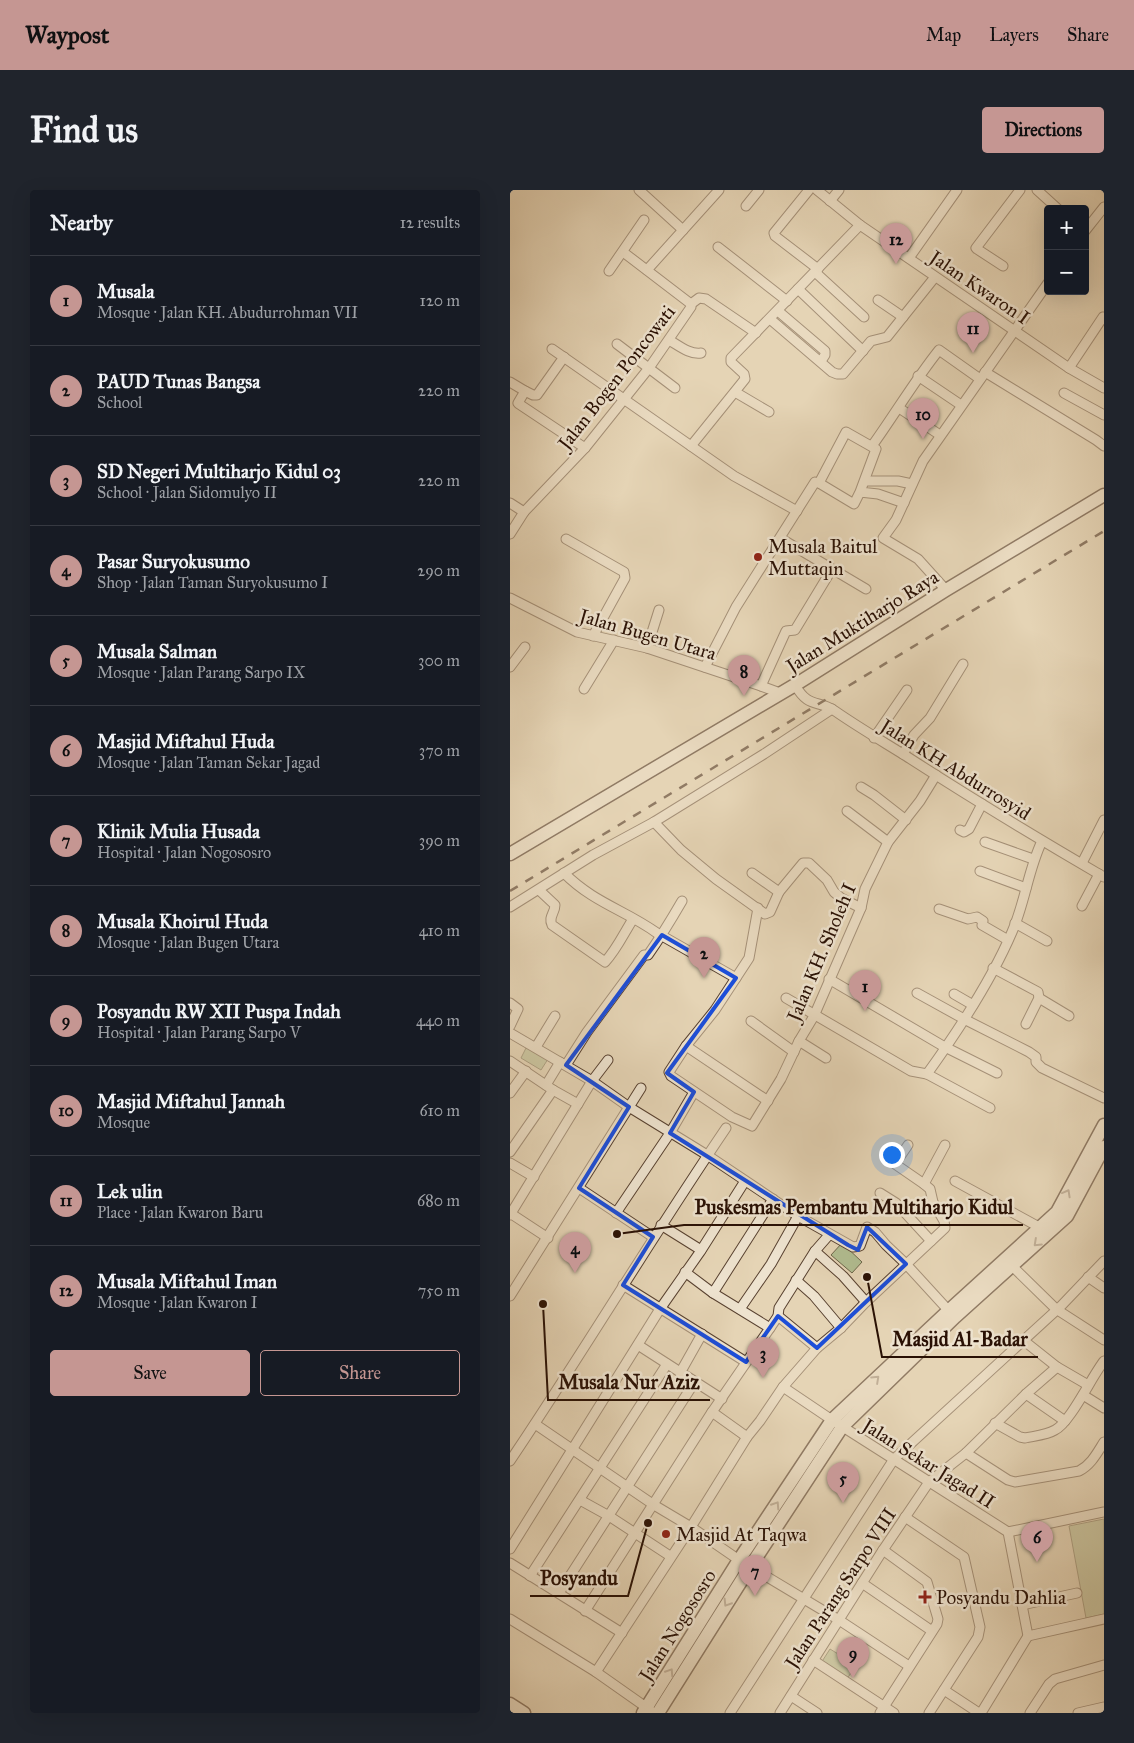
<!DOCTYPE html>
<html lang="en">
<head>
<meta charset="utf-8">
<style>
	:root { --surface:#171b24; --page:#20242c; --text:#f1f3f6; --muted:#9ea1a6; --line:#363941; --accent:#c59692 }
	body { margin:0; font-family:"IM FELL Great Primer",serif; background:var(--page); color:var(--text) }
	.controls { position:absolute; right:15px; top:15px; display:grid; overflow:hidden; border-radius:5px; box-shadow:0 5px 20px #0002 }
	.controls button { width:45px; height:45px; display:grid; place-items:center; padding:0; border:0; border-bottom:1px solid var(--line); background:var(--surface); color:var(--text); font:25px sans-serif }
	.you { position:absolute; left:381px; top:964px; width:18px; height:18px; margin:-12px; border:4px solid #fff; border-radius:50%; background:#1a73e8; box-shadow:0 0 0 8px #1a73e833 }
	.badge { display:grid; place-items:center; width:32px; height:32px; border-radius:50%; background:var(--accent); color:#111; font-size:16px; font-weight:700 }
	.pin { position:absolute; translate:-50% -41px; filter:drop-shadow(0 1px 2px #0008) }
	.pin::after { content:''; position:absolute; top:26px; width:18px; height:15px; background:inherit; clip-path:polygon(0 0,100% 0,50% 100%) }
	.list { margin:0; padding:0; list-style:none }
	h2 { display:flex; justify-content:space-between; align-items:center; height:65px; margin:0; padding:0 20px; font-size:21px }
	h2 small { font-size:16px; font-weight:400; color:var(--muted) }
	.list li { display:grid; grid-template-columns:32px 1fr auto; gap:15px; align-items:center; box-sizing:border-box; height:90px; padding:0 20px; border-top:1px solid var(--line) }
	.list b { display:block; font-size:19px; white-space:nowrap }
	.list p { margin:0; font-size:16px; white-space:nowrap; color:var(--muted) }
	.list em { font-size:16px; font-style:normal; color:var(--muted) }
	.actions { display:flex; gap:10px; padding:15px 20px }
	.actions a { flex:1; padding:11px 0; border:1px solid var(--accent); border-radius:5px; text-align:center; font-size:18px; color:var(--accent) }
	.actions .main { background:var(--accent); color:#111 }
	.map { position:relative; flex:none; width:594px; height:1523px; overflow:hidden; border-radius:5px }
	header { display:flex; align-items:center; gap:30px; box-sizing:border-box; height:70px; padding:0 25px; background:var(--accent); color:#111 }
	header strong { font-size:24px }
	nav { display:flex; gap:28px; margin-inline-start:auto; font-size:18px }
	.intro { display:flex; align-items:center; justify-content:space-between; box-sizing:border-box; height:120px; padding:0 30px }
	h1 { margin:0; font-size:35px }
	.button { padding:12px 22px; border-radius:5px; background:var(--accent); color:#111; font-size:18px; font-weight:700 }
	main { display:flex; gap:30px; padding:0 30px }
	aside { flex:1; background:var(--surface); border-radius:5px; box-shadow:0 5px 20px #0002 }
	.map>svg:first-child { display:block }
	.green { fill:#b1bd91; stroke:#6d664a }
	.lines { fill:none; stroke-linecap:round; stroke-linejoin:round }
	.street-casing { stroke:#584130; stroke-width:11 }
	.secondary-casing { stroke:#291004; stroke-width:15 }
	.street { stroke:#eee3cf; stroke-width:9 }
	.secondary { stroke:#eee3cf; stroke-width:12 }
	.rail { stroke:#291004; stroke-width:2.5; stroke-dasharray:9 9; stroke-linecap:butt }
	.oneway { stroke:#958474 }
	.marked { fill:none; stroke:#1d4ed8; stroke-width:4; stroke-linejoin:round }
	.poi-dot { fill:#8f2418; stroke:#eee3cf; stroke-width:2 }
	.labels { text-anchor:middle; stroke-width:5; stroke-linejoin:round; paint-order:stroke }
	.street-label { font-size:19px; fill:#291004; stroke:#eee3cf }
	.poi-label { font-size:19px; fill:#291004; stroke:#eee3cf; text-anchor:start }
	.leader { fill:none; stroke:#291004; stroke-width:2 }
	.callout-dot { fill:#291004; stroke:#eee3cf; stroke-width:2 }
	.callout-label { font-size:20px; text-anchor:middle; font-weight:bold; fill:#291004; stroke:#eee3cf; stroke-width:5; stroke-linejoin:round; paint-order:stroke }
</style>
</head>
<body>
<header>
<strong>Waypost</strong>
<nav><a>Map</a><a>Layers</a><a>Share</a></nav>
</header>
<div class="intro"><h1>Find us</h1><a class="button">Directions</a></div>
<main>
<aside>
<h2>Nearby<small>12 results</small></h2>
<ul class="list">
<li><span class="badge">1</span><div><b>Musala</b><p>Mosque · Jalan KH. Abudurrohman VII</p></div><em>120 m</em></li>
<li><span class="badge">2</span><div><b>PAUD Tunas Bangsa</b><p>School</p></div><em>220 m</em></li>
<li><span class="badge">3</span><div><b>SD Negeri Multiharjo Kidul 03</b><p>School · Jalan Sidomulyo II</p></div><em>220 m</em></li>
<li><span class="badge">4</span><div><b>Pasar Suryokusumo</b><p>Shop · Jalan Taman Suryokusumo I</p></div><em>290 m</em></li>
<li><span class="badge">5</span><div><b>Musala Salman</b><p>Mosque · Jalan Parang Sarpo IX</p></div><em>300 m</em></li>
<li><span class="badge">6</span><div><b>Masjid Miftahul Huda</b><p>Mosque · Jalan Taman Sekar Jagad</p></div><em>370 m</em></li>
<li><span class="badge">7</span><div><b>Klinik Mulia Husada</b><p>Hospital · Jalan Nogososro</p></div><em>390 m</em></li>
<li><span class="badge">8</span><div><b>Musala Khoirul Huda</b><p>Mosque · Jalan Bugen Utara</p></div><em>410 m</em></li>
<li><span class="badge">9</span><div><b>Posyandu RW XII Puspa Indah</b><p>Hospital · Jalan Parang Sarpo V</p></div><em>440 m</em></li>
<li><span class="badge">10</span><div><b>Masjid Miftahul Jannah</b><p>Mosque</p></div><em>610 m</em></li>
<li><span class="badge">11</span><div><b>Lek ulin</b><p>Place · Jalan Kwaron Baru</p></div><em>680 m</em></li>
<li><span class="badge">12</span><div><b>Musala Miftahul Iman</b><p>Mosque · Jalan Kwaron I</p></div><em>750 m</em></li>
</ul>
<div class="actions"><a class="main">Save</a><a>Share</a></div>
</aside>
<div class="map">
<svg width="594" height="1523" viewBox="0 0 594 1523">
	<rect width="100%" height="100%" fill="#e5d4b5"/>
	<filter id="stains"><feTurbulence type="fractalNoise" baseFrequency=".004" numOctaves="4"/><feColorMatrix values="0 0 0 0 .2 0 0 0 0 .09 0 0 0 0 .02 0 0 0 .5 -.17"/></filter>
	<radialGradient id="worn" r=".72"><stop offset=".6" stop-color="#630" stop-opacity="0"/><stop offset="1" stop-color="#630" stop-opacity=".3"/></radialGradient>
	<g class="green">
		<polygon points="17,856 38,869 31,880 11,868"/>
		<polygon points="332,1053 352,1072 342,1083 321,1065"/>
		<polygon points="594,1329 594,1424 576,1428 559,1336"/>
		<polygon points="320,1459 346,1475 337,1489 311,1473"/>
	</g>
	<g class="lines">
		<g class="street-casing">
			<g id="street">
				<polyline points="129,0 173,40"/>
				<polyline points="299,0 264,43 265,46 308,79"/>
				<polyline points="307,0 350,35 559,178 594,198"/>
				<polyline points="527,0 548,19"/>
				<polyline points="320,11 329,0"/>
				<polyline points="236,16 249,0"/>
				<polyline points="575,41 594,17"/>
				<polyline points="208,57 277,111"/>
				<polyline points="399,68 447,0"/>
				<polyline points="493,76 467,59 466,58 510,0"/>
				<polyline points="137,80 209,0"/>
				<polyline points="99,81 134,30"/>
				<polyline points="305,82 354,127"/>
				<polyline points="288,99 353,161"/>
				<polyline points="368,110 393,127 425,87"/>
				<polyline points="181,114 189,108 196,109 246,143"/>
				<polyline points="268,121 315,161 315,165 311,171"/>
				<polyline points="260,129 322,182 327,184 333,184 361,151 377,147 393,127"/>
				<path d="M 159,150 C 168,155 180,165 191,163"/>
				<polyline points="107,154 165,198"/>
				<polyline points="42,159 224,286 287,321"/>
				<polyline points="559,178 593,127"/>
				<polyline points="475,182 586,250 594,256"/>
				<polyline points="408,186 451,215"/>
				<polyline points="0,192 15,201 8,213 9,214 75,258"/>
				<polyline points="15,201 23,205 27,205 54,167"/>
				<polyline points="225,202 259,222"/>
				<polyline points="554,203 594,225"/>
				<polyline points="389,218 430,245"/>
				<polyline points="181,256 235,189 234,184 221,172 221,168 350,35"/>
				<path d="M 362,256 C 385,224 405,190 429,160 L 470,189"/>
				<polyline points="355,291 388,291 402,294"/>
				<polyline points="350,302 366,259 336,242 309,293 344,314 350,302 368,304 394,313"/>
				<polyline points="0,313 14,322"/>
				<polyline points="0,344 14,322 75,258 139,178 181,117 181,114 113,62"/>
				<polyline points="270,348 356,399"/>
				<polyline points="56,349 114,382 115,388 83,446"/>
				<polyline points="436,400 408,369 373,348 386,330 413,271 538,93"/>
				<polyline points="0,408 67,442 137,458 251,496 270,503"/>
				<polyline points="137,458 149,420"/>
				<polyline points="0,477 15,457"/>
				<polyline points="195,477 226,417 305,292 309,293"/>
				<path d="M 285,495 C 299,519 307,509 325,521 C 348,537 372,551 396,566 C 461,608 527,648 594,687"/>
				<polyline points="251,496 276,441 285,440 322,379"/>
				<polyline points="74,499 104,450"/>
				<polyline points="364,548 397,500"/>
				<polyline points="393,564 404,545 420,528 453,474"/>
				<polyline points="351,597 364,605 396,630"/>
				<polyline points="337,621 378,652"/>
				<polyline points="144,632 171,660 206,689 255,724 260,722 269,702 293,673 299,673 317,690 324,702 331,708 351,718"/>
				<polyline points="450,640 454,642 459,639 472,614"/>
				<polyline points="475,652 523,669"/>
				<polyline points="572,673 594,630"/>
				<polyline points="470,681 516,698"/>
				<path d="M 54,683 C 84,713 115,720 147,743 L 226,788"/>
				<polyline points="242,683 269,702"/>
				<path d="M 29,700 L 45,715 C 45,723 38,727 42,735 L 95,772 C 107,759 114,743 123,729"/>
				<polyline points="572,716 589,684"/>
				<polyline points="0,717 83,665 144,632 254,564 322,519"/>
				<polyline points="248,718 239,768 205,820 176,856 159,882 161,886 222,927 242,936 271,889 289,851 304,826 351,718 355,699 378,652 410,611 426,585"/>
				<polyline points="429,719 458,729 467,727 473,731 472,735 498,750"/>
				<polyline points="505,733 537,751"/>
				<polyline points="483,778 528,802 529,808 516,834"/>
				<polyline points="319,789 433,856 487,883"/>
				<polyline points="407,803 454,829 519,862 526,867 526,872 532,878 594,908"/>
				<polyline points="444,804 463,815"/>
				<polyline points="276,808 401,881 417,884 480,918"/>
				<polyline points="529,808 559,826"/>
				<polyline points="0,813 8,819 0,836"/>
				<polyline points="241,831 284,862"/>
				<polyline points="0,843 82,891 119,917 197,965 288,1026 343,1057 350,1056 357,1037 365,1042 376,1055 396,1074 439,1121"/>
				<polyline points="289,851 316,868"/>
				<polyline points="176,856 258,911"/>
				<polyline points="26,857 45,826"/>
				<polyline points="0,871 43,900 68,914"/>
				<path d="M 56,875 L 77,842 L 134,765 L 138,765 C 150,748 161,730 172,711"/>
				<path d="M 417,884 C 448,841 481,791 502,742 C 515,713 518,680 532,651"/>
				<polyline points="36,895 50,872"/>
				<polyline points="0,903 16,881"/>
				<polyline points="0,962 43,900"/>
				<polyline points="0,973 24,987"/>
				<polyline points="445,991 529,1037"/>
				<polyline points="414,994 435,955"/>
				<polyline points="69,998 143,1047"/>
				<polyline points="370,1003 386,1013 421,1051"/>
				<polyline points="0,1023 38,1048"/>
				<polyline points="106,1023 160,943 184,902"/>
				<polyline points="0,1025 82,891 98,870"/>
				<polyline points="151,1035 191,1060"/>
				<polyline points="305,1061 333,1086 356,1112"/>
				<polyline points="499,1073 546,1119 594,1150"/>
				<polyline points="175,1082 203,1103 260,1138"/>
				<polyline points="578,1087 594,1098"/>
				<polyline points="286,1090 304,1106 331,1138"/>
				<polyline points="113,1095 236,1172"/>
				<polyline points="203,1103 263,1009"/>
				<polyline points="0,1106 131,898"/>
				<polyline points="230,1119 261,1074 288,1026"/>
				<polyline points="268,1126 307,1158"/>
				<polyline points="513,1150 547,1177 578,1195"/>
				<polyline points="128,1155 212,1209"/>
				<polyline points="170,1183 192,1144"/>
				<polyline points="273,1197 322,1230 498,1342"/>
				<polyline points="516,1204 555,1231"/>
				<polyline points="573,1205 594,1218"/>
				<polyline points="202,1222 237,1247"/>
				<path d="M 485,1233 L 510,1247 L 515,1248 C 524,1246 537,1245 545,1240 C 560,1233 582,1186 594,1171"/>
				<polyline points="25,1234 144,1315 181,1337 229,1370 329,1430 399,1476"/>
				<path d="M 456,1263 L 498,1290 L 505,1292 L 569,1281 C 581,1275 587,1263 594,1252"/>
				<path d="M 0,1271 C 74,1161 142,1047 216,938"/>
				<polyline points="70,1310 99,1326 160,1366"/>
				<polyline points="395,1327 454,1367 470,1437 468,1447 419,1523"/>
				<polyline points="498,1342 518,1446 594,1429"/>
				<polyline points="498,1342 594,1322"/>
				<polyline points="0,1359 150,1119 190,1062 235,991"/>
				<polyline points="0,1373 112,1443"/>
				<polyline points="20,1386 157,1174"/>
				<polyline points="352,1393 422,1441"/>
				<polyline points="49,1403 184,1193"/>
				<polyline points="512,1415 567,1403"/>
				<polyline points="75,1421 202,1222 260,1138 268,1126 269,1118 305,1061 319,1045"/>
				<polyline points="0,1429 86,1482 140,1520"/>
				<polyline points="303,1470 384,1523"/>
				<polyline points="86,1482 181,1337 237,1247 250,1231 273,1197 307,1158 331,1138 356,1112 435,1038 434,1031 423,1012 420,999 414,994 385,974 398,955"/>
				<polyline points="434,1500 469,1523"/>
				<polyline points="281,1506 307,1523"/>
				<polyline points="220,1523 384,1269 551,1116 594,1071"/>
				<polyline points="270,1523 373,1360 419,1292 456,1263 516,1204 547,1177"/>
				<polyline points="370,1523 427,1434 428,1429 417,1392 373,1360"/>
				<polyline points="471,1523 518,1446"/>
				<polyline points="520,1523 539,1494 545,1489 594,1475"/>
				<polyline points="568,1523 594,1517"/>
			</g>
		</g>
		<g class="secondary-casing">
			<g id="secondary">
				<polyline points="0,664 285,495 436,400 594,305"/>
				<polyline points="0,1514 14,1523"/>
				<polyline points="133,1523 229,1370 322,1230 434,1125 547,1022 594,935"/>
				<polyline points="148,1523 240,1377 332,1237 445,1127 557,1026 594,957"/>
			</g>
		</g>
		<use href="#street" class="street"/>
		<use href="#secondary" class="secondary"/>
		<polyline class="rail" points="0,701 594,341"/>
	</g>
	<defs><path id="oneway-chevron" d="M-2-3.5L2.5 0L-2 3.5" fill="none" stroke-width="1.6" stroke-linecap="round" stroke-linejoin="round" transform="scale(1.25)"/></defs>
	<g class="oneway">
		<use href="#oneway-chevron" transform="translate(557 1003) rotate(-61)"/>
		<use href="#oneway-chevron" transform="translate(527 1053) rotate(137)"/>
		<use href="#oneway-chevron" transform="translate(366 1189) rotate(-43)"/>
		<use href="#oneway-chevron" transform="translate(266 1315) rotate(-57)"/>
		<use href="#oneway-chevron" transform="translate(217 1413) rotate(122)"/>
		<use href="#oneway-chevron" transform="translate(160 1482) rotate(-57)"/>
	</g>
	<path d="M0 0H594V1523H0ZM 152,745 L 226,788 L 157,883 L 184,902 L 160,943 L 338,1055 L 348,1060 L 357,1037 L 396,1074 L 307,1158 L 268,1126 L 236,1172 L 113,1095 L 143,1047 L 69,998 L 119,917 L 56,875 Z" fill="#e5d4b5" fill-opacity=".55" fill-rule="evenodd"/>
	<path class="marked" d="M 152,745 L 226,788 L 157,883 L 184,902 L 160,943 L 338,1055 L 348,1060 L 357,1037 L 396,1074 L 307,1158 L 268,1126 L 236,1172 L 113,1095 L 143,1047 L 69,998 L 119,917 L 56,875 Z"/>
	<g class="poi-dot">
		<circle cx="248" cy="367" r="5"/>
		<circle cx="156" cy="1344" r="5"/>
		<path d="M412.5 1399.5h5v5h5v5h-5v5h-5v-5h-5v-5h5z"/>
	</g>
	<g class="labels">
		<g class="street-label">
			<text transform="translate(470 97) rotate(34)" y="7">Jalan Kwaron I</text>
			<text transform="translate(106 187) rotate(-52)" y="7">Jalan Bogen Poncowati</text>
			<text transform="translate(352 431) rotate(-32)" y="7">Jalan Muktiharjo Raya</text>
			<text transform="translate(138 444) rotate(16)" y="7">Jalan Bugen Utara</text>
			<text transform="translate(446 579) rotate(32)" y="7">Jalan KH Abdurrosyid</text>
			<text transform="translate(311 762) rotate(-67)" y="7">Jalan KH. Sholeh I</text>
			<text transform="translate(419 1273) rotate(32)" y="7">Jalan Sekar Jagad II</text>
			<text transform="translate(330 1398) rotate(-57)" y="7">Jalan Parang Sarpo VIII</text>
			<text transform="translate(167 1435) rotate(-58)" y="7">Jalan Nogososro</text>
		</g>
		<g class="poi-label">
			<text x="258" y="363">Musala Baitul<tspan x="258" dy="22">Muttaqin</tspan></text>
			<text x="166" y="1351">Masjid At Taqwa</text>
			<text x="426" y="1414">Posyandu Dahlia</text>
		</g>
	</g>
	<path class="leader" d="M107 1044L174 1035H513M357 1087L372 1167H528M33 1114L38 1210H200M138 1333L118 1406H20"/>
	<g class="callout-dot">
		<circle cx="107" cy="1044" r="5"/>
		<circle cx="357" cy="1087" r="5"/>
		<circle cx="33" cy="1114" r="5"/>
		<circle cx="138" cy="1333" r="5"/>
	</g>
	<g class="callout-label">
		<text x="344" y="1024">Puskesmas Pembantu Multiharjo Kidul</text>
		<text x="450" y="1156">Masjid Al-Badar</text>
		<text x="119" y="1199">Musala Nur Aziz</text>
		<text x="69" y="1395">Posyandu</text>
	</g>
	<rect width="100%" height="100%" filter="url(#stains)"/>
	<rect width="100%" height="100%" fill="url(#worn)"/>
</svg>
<div class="controls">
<button>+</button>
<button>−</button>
</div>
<div class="you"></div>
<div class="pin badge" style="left:355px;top:821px">1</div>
<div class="pin badge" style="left:194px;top:788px">2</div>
<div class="pin badge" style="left:253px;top:1188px">3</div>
<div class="pin badge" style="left:65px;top:1083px">4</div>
<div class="pin badge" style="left:333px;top:1313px">5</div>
<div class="pin badge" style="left:527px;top:1372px">6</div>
<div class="pin badge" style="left:245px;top:1406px">7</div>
<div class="pin badge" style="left:234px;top:506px">8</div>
<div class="pin badge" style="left:343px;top:1488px">9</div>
<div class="pin badge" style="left:413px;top:249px">10</div>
<div class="pin badge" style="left:463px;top:163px">11</div>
<div class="pin badge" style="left:386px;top:74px">12</div>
</div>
</main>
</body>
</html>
